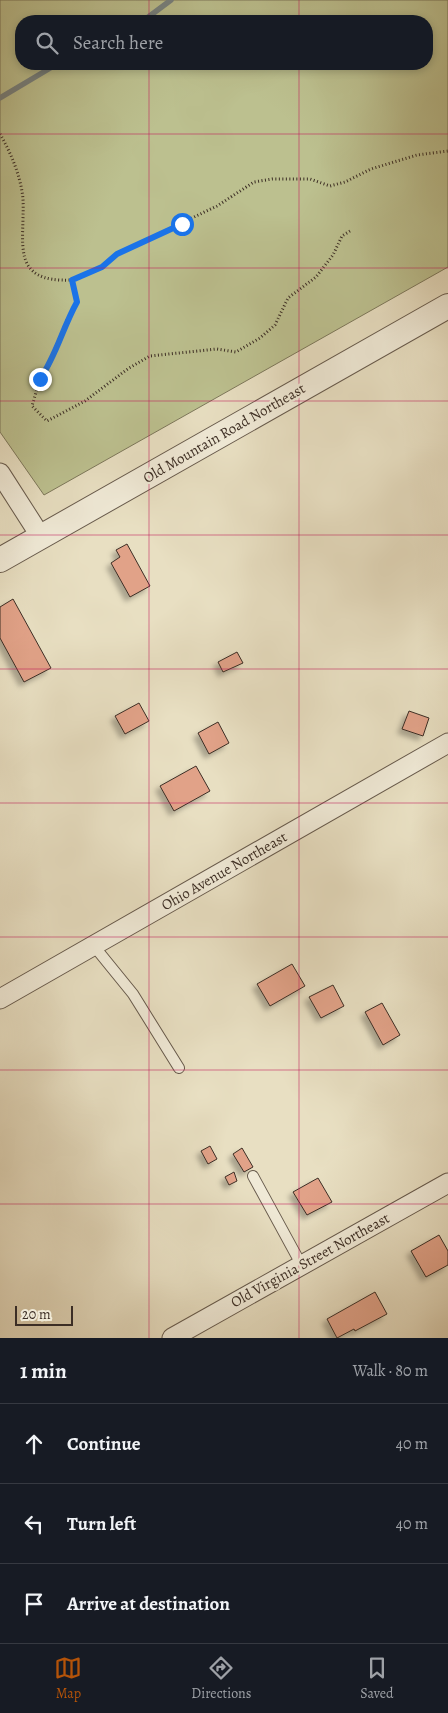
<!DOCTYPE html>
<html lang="en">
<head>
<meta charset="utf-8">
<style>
	:root { --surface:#171b24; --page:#242831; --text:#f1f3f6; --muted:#9ea1a6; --line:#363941; --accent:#b45309 }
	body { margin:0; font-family:Alegreya,serif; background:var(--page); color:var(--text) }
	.scale { position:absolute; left:15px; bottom:12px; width:58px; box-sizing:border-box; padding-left:5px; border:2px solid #3c2e25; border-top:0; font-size:14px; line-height:18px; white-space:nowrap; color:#3c2e25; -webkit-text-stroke:4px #f0ead7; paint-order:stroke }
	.stop { position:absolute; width:15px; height:15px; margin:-11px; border:4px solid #1a73e8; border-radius:50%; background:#fff }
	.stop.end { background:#1a73e8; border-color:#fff; box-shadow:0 1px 5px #0008 }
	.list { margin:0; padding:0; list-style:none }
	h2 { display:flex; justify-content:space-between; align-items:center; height:65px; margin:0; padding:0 20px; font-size:21px }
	h2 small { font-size:16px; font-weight:400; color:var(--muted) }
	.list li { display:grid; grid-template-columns:32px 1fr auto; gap:15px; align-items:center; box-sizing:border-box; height:80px; padding:0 20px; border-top:1px solid var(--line) }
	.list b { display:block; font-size:19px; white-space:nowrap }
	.list em { font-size:16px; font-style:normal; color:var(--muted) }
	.icon { flex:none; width:28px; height:28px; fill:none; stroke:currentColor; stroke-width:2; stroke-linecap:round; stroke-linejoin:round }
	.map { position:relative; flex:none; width:448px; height:1338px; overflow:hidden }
	.search { position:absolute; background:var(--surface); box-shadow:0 2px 8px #0003; left:15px; right:15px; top:15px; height:55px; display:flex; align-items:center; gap:12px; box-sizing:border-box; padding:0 18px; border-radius:20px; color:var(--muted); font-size:19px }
	.sheet { height:305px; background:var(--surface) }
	nav { display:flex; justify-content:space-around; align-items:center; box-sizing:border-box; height:70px; border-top:1px solid var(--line); background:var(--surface); font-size:14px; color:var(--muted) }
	nav a { display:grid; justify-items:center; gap:2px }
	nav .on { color:var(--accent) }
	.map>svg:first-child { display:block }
	.green { fill:#bcc08f; stroke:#7c775a; fill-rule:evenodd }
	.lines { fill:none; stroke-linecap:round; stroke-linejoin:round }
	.stream { stroke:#768281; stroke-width:5.5 }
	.building { fill:#e1a288; stroke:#3c2e25; filter:url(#shadow) }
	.service-casing { stroke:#675a4c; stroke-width:12 }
	.minor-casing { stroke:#675a4c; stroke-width:21 }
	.tertiary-casing { stroke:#675a4c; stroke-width:26 }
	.path { stroke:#3c2e25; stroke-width:3; stroke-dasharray:1 2.5; stroke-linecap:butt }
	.service { stroke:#f0ead7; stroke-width:10 }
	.minor { stroke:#f0ead7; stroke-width:19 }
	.tertiary { stroke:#f0ead7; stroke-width:24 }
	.route { stroke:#1a73e8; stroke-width:6 }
	.grid { fill:none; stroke:#c2185b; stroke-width:1; stroke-opacity:0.55 }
	.labels { text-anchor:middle; stroke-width:4.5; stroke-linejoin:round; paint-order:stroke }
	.street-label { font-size:15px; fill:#3c2e25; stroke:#f0ead7 }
</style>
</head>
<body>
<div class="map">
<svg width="448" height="1338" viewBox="0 0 448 1338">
	<defs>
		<filter id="shadow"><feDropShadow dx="-4.5" dy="4.5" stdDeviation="2.5" flood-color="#0004"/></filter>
	</defs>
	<rect width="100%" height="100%" fill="#e8dfc2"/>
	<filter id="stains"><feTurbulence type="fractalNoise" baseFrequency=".004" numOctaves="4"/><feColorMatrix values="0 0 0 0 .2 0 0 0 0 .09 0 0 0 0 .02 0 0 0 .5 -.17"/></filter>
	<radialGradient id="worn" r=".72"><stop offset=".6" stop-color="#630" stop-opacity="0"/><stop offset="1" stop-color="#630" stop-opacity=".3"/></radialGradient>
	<path class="green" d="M 0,0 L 448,0 L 448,267 L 44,495 L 0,432 ZM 21,21 L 427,21 L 427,64 L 21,64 Z"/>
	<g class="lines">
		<g class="stream">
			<polyline points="143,21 171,0"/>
			<polyline points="0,98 57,64"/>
		</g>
	</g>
	<g class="building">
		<polygon points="127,544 150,586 130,597 111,563 120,557 116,550"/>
		<polygon points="13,599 51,668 24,682 0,638 0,607"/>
		<polygon points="237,652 243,663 223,672 218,662"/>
		<polygon points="139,703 149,721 125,734 115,716"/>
		<polygon points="409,711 429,718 423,736 402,729"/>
		<polygon points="218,722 229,743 209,754 198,733"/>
		<polygon points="196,766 210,791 174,811 160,786"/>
		<polygon points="292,964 305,986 270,1006 257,984"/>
		<polygon points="333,985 344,1006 321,1018 309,997"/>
		<polygon points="382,1003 400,1035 383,1045 365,1012"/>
		<polygon points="210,1146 217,1159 208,1164 201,1151"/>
		<polygon points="242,1148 253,1167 244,1172 233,1154"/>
		<polygon points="234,1172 237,1181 229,1185 225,1177"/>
		<polygon points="318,1178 332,1202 307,1215 293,1192"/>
		<polygon points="439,1235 448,1251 448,1265 426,1277 411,1251"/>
		<polygon points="375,1292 387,1314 355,1331 354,1329 337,1338 327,1319"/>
	</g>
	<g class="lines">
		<g class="service-casing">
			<g id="service">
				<polyline points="94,946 133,994 179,1068"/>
				<polyline points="253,1176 301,1264"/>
			</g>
		</g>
		<g class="minor-casing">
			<g id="minor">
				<polyline points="0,473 41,537"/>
				<polyline points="0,999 448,743"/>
				<polyline points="172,1338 448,1183"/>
			</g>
		</g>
		<g class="tertiary-casing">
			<polyline id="tertiary" points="0,560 448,306"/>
		</g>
		<g class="path">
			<path d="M 0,134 C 11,153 21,177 23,199 C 25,243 9,283 72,280"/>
			<polyline points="350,231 342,236 333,255 316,277 288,298 275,325 260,338 236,352 217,349 150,356 129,368 85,401 47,421 32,406 40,379 50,364 66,322 77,302 72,280 102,267 117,254 217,206 254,182 272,179 310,179 330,186 345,182 371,169 417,155 448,151"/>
		</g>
		<use href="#service" class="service"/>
		<use href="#minor" class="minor"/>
		<use href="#tertiary" class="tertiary"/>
	</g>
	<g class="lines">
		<path class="route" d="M 40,379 C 56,356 63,327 77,302 L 72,280 L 102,267 L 117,254 L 182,224"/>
	</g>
	<path class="grid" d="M 149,0 L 149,21M 299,0 L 299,21M 149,64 L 149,1338M 299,64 L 299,1338M 0,134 L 448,134M 0,268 L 448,268M 0,401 L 448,401M 0,535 L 448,535M 0,669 L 448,669M 0,803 L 448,803M 0,937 L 448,937M 0,1070 L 448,1070M 0,1204 L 448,1204"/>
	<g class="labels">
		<g class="street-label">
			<text transform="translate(224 433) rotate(-30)" y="5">Old Mountain Road Northeast</text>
			<text transform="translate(224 871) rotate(-30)" y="5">Ohio Avenue Northeast</text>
			<text transform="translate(310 1260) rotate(-29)" y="5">Old Virginia Street Northeast</text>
		</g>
	</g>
	<rect width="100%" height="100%" filter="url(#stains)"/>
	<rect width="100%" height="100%" fill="url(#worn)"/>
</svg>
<div class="scale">20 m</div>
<div class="stop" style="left:182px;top:224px"></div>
<div class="stop end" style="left:40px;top:379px"></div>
<div class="search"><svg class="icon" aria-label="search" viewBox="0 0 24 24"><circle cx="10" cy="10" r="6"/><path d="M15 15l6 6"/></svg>Search here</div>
</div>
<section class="sheet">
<h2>1 min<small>Walk · 80 m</small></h2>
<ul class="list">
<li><svg class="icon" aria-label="ahead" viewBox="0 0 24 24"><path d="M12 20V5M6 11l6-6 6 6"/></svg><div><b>Continue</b></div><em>40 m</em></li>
<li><svg class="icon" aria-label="left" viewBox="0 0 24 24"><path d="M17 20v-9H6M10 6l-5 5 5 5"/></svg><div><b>Turn left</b></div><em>40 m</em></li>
<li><svg class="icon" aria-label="arrive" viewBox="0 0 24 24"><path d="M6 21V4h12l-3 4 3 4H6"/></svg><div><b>Arrive at destination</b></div></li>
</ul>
</section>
<nav>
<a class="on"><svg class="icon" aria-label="map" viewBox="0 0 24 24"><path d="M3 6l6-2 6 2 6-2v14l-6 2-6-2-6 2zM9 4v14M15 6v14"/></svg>Map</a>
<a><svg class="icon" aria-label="directions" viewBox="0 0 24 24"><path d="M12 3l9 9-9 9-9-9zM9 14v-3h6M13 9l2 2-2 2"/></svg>Directions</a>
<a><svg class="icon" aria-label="saved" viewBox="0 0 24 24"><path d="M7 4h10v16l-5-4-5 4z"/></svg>Saved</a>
</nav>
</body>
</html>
